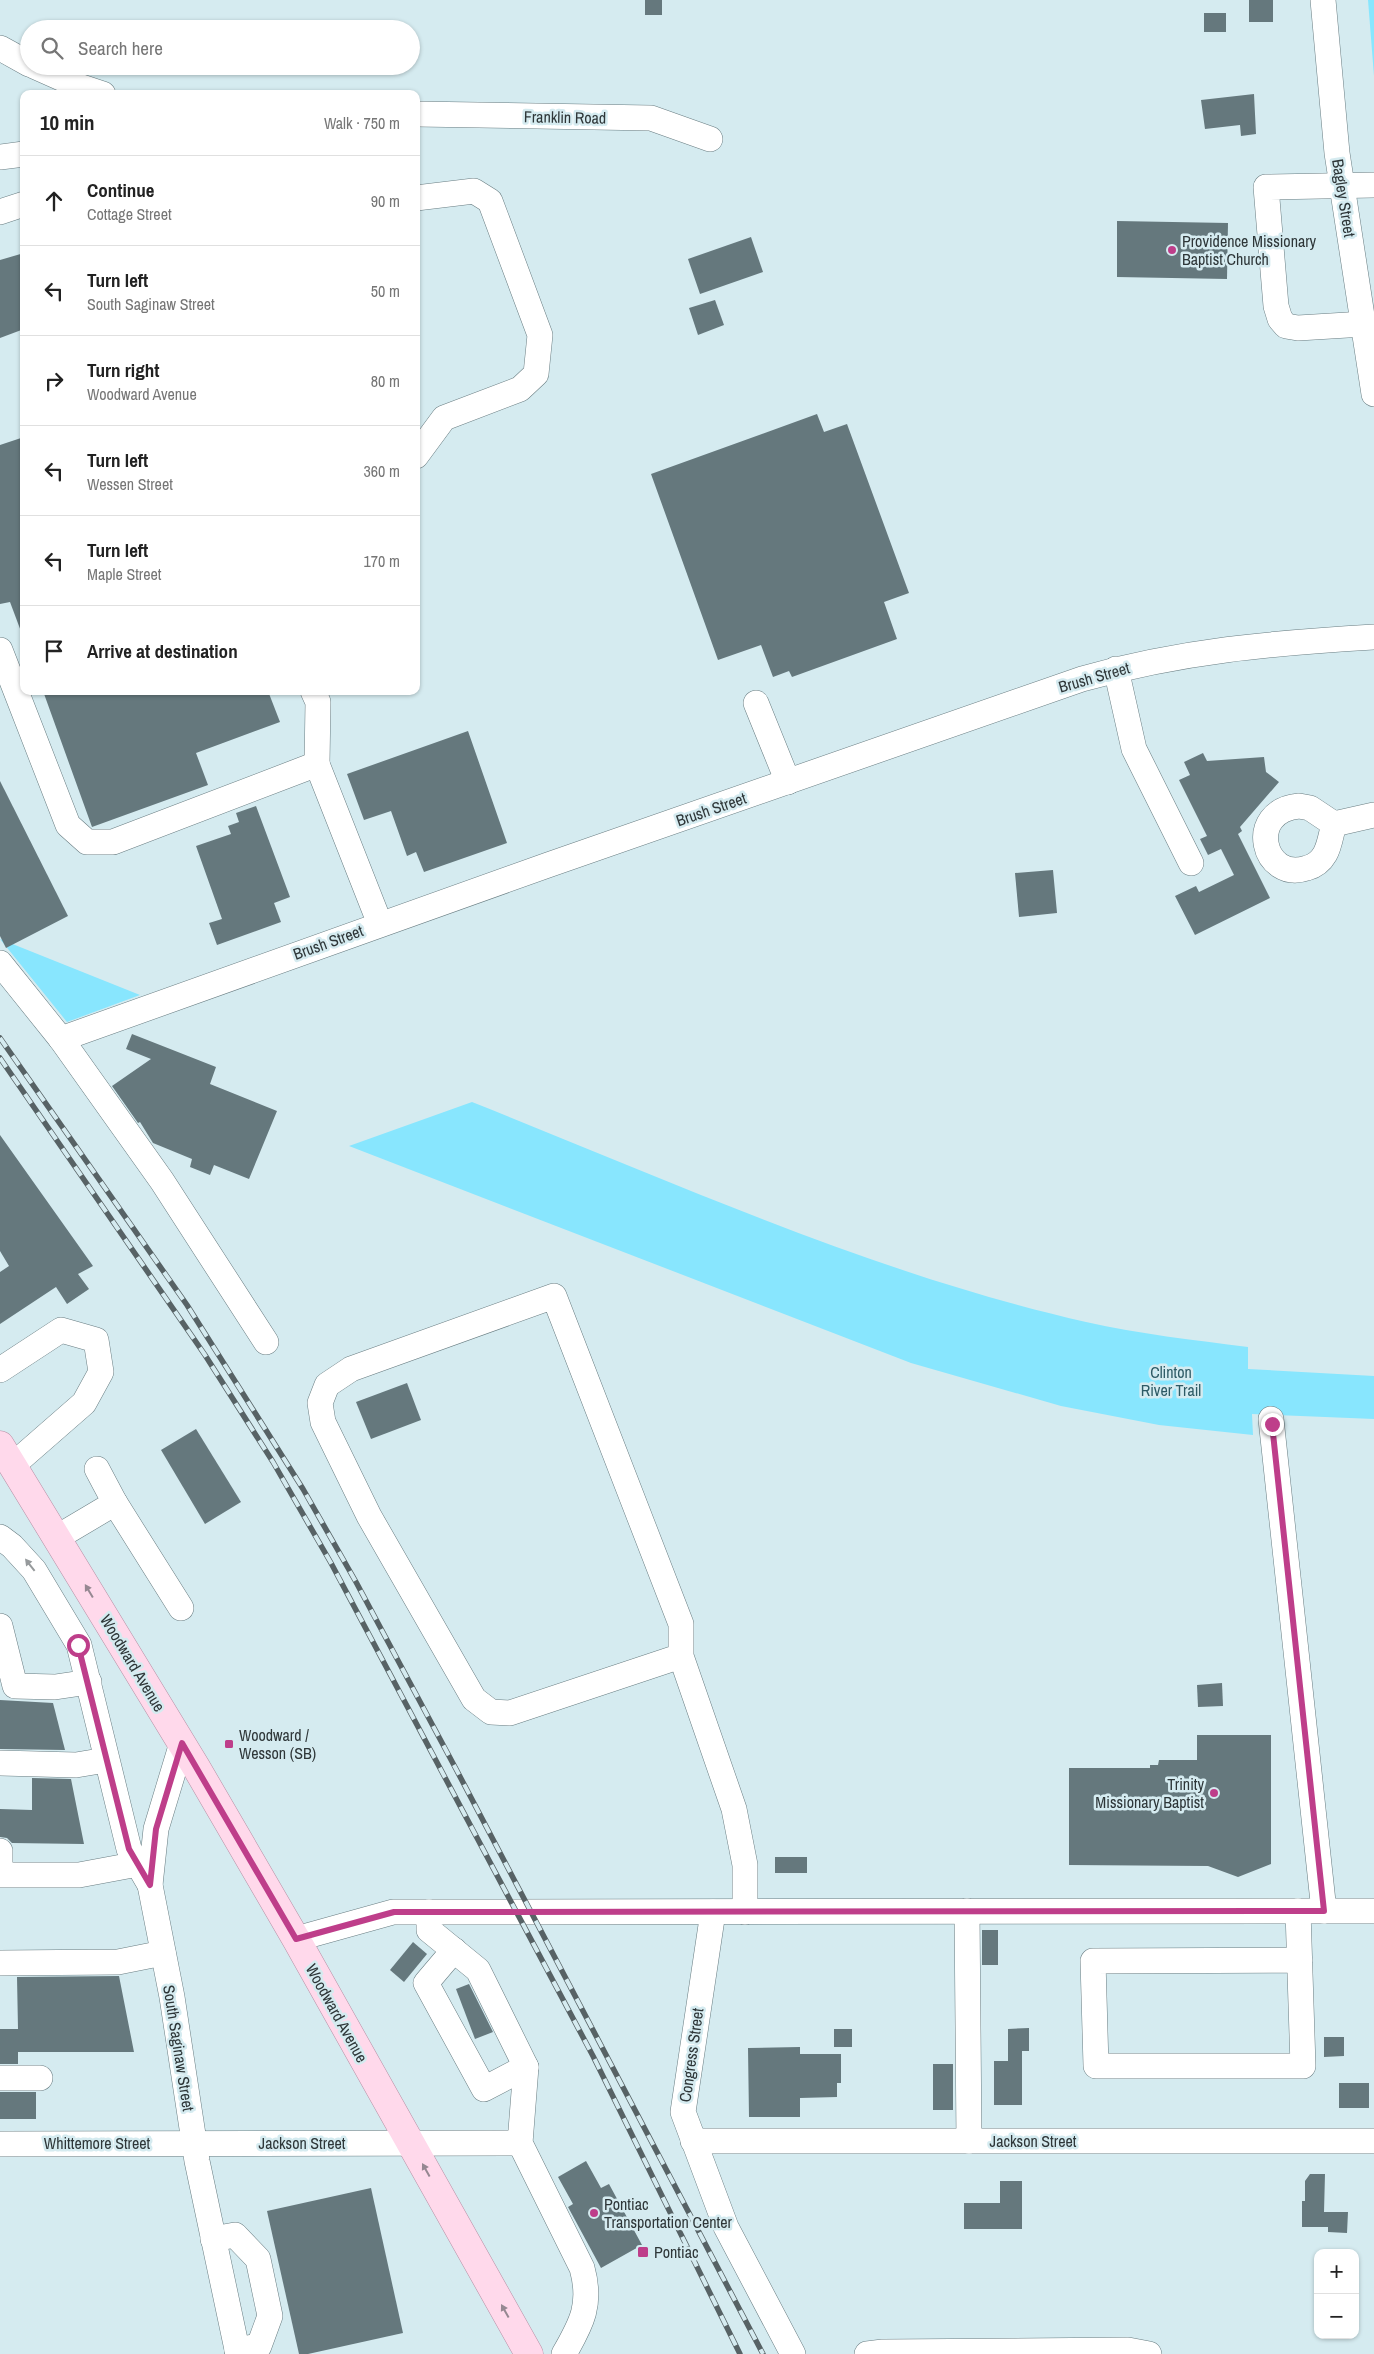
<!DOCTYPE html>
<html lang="en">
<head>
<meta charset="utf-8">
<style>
	:root { --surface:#fff; --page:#f6f6f6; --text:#222; --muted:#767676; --line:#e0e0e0 }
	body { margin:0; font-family:"Archivo Narrow",sans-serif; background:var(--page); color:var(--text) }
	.controls { position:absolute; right:15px; bottom:15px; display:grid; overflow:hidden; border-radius:10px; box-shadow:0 1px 4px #0004 }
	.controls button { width:45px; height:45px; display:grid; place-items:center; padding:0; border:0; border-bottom:1px solid var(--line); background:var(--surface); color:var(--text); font:25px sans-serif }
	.stop { position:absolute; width:15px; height:15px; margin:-11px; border:4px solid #be3e8a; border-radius:50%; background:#fff }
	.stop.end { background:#be3e8a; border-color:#fff; box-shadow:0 1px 5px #0008 }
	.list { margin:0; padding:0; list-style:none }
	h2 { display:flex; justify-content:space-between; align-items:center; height:65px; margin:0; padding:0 20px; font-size:21px }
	h2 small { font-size:16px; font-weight:400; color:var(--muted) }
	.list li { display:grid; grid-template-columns:32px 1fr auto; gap:15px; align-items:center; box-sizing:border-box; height:90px; padding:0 20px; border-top:1px solid var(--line) }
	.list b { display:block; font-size:19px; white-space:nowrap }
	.list p { margin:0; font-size:16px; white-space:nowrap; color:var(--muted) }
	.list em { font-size:16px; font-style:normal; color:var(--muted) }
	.icon { flex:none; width:28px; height:28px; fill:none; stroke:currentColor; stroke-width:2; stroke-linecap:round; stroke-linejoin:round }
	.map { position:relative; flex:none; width:1374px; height:2354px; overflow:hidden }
	.search { position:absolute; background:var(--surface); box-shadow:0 1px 4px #0004; left:20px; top:20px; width:400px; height:55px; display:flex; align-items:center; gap:12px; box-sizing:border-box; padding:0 18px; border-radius:28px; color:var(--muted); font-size:19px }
	.panel { position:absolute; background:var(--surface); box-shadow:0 1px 4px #0004; left:20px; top:90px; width:400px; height:605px; border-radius:10px }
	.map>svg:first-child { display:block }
	.green { fill:#88e6fe }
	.building { fill:#65787d }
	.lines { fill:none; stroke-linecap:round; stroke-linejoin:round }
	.minor-casing { stroke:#697d82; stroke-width:26 }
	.major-casing { stroke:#b68fa4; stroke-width:29 }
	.minor { stroke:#fff; stroke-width:25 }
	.major { stroke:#ffd9eb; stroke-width:28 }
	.rail-casing { stroke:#576265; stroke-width:5.5 }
	.rail { stroke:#d5ebf0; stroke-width:4; stroke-dasharray:11; stroke-linecap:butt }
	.oneway { fill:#969a9c }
	.oneway2 { fill:#968892 }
	.route { stroke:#be3e8a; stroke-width:6 }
	.poi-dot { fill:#be3e8a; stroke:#d5ebf0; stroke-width:2 }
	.labels { text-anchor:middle; stroke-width:5; stroke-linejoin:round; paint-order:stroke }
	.street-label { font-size:16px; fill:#2e3638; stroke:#d5ebf0 }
	.poi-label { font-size:16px; fill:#2e3638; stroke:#d5ebf0; text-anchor:start }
	.park-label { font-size:16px; fill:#2d5a65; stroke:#d5ebf0 }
</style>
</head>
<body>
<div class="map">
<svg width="1374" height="2354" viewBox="0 0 1374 2354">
	<rect width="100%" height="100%" fill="#d5ebf0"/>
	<g class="green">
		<polygon points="1368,0 1374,0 1374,76"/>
		<polygon points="0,939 140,995 67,1022"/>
		<path d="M 472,1102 C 673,1182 874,1274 1086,1322 C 1139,1334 1194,1340 1248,1347 L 1248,1369 L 1374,1376 L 1374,1419 L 1252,1414 L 1253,1435 L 1159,1425 L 1061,1406 L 911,1363 L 349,1146 Z"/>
	</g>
	<g class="building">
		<rect x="645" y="0" width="17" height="15"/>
		<rect x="1249" y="0" width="24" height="22"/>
		<rect x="1204" y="13" width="22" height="19"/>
		<polygon points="1254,94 1256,134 1241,136 1240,125 1205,129 1201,100"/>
		<polygon points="1117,221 1228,223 1227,279 1117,277"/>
		<polygon points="751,237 763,272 700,294 688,259"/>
		<polygon points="24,253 24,329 0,338 0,260"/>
		<polygon points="715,300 724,325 698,335 689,308"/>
		<polygon points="817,414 824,432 847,424 909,593 884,602 897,639 792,677 789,671 773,677 761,645 718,660 651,474"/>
		<polygon points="24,437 24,634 22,634 10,602 0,604 0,445"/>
		<polygon points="43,691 268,691 280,722 196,753 208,785 92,827"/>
		<polygon points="468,731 507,843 424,872 416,852 407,856 391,811 364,820 347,774"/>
		<polygon points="1203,753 1207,761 1264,757 1266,772 1279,782 1240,827 1242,831 1238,834 1270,898 1195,935 1175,896 1196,886 1199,892 1234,875 1221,849 1208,855 1200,839 1207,836 1179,780 1190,775 1184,762"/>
		<polygon points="0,781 68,916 6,948 0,936"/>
		<polygon points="256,806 290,897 274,903 281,922 217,945 209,923 222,919 196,846 231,834 228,826 239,822 236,813"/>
		<polygon points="1053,870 1057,913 1019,917 1015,873"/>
		<polygon points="132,1034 216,1067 210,1084 277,1111 249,1179 214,1165 210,1175 190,1167 192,1159 153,1143 140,1122 138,1123 112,1086 151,1059 126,1049"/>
		<polygon points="0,1135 93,1266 78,1274 89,1289 67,1304 56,1287 0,1324 0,1272 9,1266 0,1251"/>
		<polygon points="407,1383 421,1420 371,1439 356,1402"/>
		<polygon points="196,1429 241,1502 205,1524 161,1450"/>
		<polygon points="1222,1683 1223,1706 1198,1707 1197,1685"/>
		<polygon points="0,1700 53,1703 65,1750 0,1749"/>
		<polygon points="1197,1735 1271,1735 1271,1864 1238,1877 1208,1866 1069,1865 1069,1768 1150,1768 1150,1765 1158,1765 1159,1760 1197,1760"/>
		<polygon points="32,1778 71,1779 84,1844 12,1843 7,1838 0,1837 0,1809 32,1810"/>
		<rect x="775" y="1857" width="32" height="16"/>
		<rect x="982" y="1930" width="16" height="35"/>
		<polygon points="413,1942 427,1954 404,1982 390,1970"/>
		<polygon points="119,1976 134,2052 18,2052 18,2064 0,2064 0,2029 18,2029 17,1977"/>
		<polygon points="469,1984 493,2032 475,2039 456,1989"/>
		<polygon points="1029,2028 1029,2051 1022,2051 1022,2105 994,2105 994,2061 1008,2061 1008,2029"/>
		<rect x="834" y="2029" width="18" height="18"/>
		<polygon points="1324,2037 1344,2037 1344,2056 1324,2057"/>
		<polygon points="800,2047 800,2054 841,2054 841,2083 837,2083 837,2097 800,2098 800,2117 749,2117 748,2048"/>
		<rect x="933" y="2064" width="20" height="46"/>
		<rect x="1339" y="2083" width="30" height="25"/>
		<rect x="0" y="2092" width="36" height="27"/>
		<polygon points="586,2161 601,2188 609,2184 642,2245 601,2268 568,2207 573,2204 558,2177"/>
		<polygon points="1310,2174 1325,2174 1324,2212 1348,2212 1347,2233 1328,2232 1328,2227 1302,2227 1302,2201 1305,2201 1305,2181"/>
		<polygon points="1000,2181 1022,2181 1022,2229 964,2229 964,2203 1000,2203"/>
		<polygon points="371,2188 403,2333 308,2354 299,2354 267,2211"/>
	</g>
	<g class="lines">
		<g class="minor-casing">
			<g id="minor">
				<polyline points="1323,0 1337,153 1374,394"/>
				<polyline points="0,48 29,64"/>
				<polyline points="34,66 79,86 103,94"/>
				<polyline points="416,114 651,118 710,139"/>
				<polyline points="0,157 24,154"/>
				<polyline points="416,198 474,191 490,201 540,335 536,374 520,389 444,418 416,456"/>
				<polyline points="0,212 24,204"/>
				<polyline points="1364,324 1298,328 1286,326 1280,319 1276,306 1266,187 1374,185"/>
				<polyline points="0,650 68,825 87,842 113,842 317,764 380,924"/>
				<polyline points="1116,669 1134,749 1191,863"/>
				<polyline points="313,691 318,702 317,764"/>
				<polyline points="756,703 788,782"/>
				<path d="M 1299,806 L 1310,808 L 1334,824 C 1331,834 1330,845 1325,854 C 1321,861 1315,866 1307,868 C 1263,883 1245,811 1299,806 Z"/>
				<polyline points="1334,824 1374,815"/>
				<polyline points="0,963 61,1039 162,1181 266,1342"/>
				<path d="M 61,1039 L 548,865 L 1082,679 C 1181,651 1272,643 1374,637"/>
				<polyline points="0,1370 61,1330 96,1340 101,1372 84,1403 13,1465"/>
				<polyline points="1271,1419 1324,1911"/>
				<polyline points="115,1503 181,1608"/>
				<polyline points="0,1537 12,1546 34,1570 79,1645 129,1849 150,1885"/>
				<polyline points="56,1538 115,1503 97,1469"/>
				<polyline points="0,1626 15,1686 55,1687 89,1682"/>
				<polyline points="681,1656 681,1624 554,1296 351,1369 327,1385 320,1403 323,1422 369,1516 474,1699 491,1712 510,1713 681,1656 734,1809 745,1865 745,1912"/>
				<polyline points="182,1743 156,1829 150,1885 172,1997 197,2161 238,2354"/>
				<polyline points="0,1763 76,1765 106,1760"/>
				<polyline points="0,1851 0,1875 79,1875 138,1864"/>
				<polyline points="967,1911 969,2141"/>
				<polyline points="1298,1911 1303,2066 1096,2066 1093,1961 1300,1960"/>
				<path d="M 429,1912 L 429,1930 L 478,1970 L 526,2067 L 520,2143 L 582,2268 C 592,2304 582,2323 564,2354"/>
				<polyline points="713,1912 683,2112 726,2227 793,2354"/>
				<polyline points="296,1939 393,1912 1374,1911"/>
				<polyline points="454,1950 426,1983 484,2089 526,2067"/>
				<polyline points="0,1963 118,1962 163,1953"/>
				<polyline points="0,2078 40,2078"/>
				<polyline points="693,2141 1374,2141"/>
				<polyline points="0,2144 520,2143"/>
				<polyline points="213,2239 235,2235 258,2259 270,2316 259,2346 237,2350"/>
				<polyline points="867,2354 883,2352 1128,2350 1149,2354"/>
			</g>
		</g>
		<g class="major-casing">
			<polyline id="major" points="0,1445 196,1767 296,1939 529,2354"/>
		</g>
		<use href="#minor" class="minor"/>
		<use href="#major" class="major"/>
		<g class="rail-casing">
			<g id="rail">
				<polyline points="0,1038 187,1305 303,1489 356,1582 456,1769 763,2354"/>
				<polyline points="0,1058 205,1355 273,1462 331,1563 593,2056 740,2354"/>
			</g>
		</g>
		<use href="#rail" class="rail"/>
	</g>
	<defs><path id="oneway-solid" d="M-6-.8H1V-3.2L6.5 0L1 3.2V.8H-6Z" transform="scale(1.25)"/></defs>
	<use class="oneway" href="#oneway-solid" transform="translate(30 1565) rotate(-128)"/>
	<g class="oneway2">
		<use href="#oneway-solid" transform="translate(89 1591) rotate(-121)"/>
		<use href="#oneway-solid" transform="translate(426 2170) rotate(-119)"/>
		<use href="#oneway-solid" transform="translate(505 2311) rotate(-119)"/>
	</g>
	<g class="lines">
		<polyline class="route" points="78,1645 129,1849 150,1885 156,1829 182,1743 296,1939 394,1912 1324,1911 1272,1424"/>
	</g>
	<g class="poi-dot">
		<circle cx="1172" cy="250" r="5"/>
		<rect x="224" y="1739" width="10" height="10" rx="2.5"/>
		<circle cx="1214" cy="1793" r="5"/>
		<circle cx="594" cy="2213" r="5"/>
		<rect x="637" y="2246" width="12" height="12" rx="2.5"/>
	</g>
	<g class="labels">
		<g class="street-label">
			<text transform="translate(565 117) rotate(1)" y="6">Franklin Road</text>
			<text transform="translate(1344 198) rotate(81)" y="6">Bagley Street</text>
			<text transform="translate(1094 677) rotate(-16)" y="6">Brush Street</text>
			<text transform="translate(711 809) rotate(-19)" y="6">Brush Street</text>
			<text transform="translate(328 942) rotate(-20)" y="6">Brush Street</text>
			<text transform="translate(133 1663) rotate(59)" y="6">Woodward Avenue</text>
			<text transform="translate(337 2013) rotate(61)" y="6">Woodward Avenue</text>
			<text transform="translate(179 2048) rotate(81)" y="6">South Saginaw Street</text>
			<text transform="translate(691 2055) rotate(-82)" y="6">Congress Street</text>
			<text x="1033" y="2147">Jackson Street</text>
			<text x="97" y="2149">Whittemore Street</text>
			<text x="302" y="2149">Jackson Street</text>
		</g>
		<g class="poi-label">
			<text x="1182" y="247">Providence Missionary<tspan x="1182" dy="18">Baptist Church</tspan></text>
			<text x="239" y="1741">Woodward /<tspan x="239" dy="18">Wesson (SB)</tspan></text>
			<text x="1204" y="1790" text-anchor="end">Trinity<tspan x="1204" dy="18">Missionary Baptist</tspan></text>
			<text x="604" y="2210">Pontiac<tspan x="604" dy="18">Transportation Center</tspan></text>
			<text x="654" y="2258">Pontiac</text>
		</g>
		<g class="park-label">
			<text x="1171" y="1378">Clinton<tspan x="1171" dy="18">River Trail</tspan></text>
		</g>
	</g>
</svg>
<div class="controls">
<button>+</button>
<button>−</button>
</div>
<div class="stop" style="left:78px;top:1645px"></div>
<div class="stop end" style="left:1272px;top:1424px"></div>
<div class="search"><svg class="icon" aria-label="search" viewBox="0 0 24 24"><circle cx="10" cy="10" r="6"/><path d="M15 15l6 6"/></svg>Search here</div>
<section class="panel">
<h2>10 min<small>Walk · 750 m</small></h2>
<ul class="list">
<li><svg class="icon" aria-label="ahead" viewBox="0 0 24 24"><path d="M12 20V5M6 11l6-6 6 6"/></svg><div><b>Continue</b><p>Cottage Street</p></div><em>90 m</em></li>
<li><svg class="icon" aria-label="left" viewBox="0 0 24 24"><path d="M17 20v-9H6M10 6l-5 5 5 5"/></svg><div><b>Turn left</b><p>South Saginaw Street</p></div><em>50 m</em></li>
<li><svg class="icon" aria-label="right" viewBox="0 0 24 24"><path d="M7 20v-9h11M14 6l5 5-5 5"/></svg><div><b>Turn right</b><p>Woodward Avenue</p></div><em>80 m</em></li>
<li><svg class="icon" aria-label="left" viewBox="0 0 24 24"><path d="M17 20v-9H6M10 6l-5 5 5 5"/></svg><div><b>Turn left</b><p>Wessen Street</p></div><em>360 m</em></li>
<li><svg class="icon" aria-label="left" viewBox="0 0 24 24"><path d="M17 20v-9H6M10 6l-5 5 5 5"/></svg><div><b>Turn left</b><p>Maple Street</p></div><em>170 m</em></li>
<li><svg class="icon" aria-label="arrive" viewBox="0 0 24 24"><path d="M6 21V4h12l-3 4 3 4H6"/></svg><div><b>Arrive at destination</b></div></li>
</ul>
</section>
</div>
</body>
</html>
